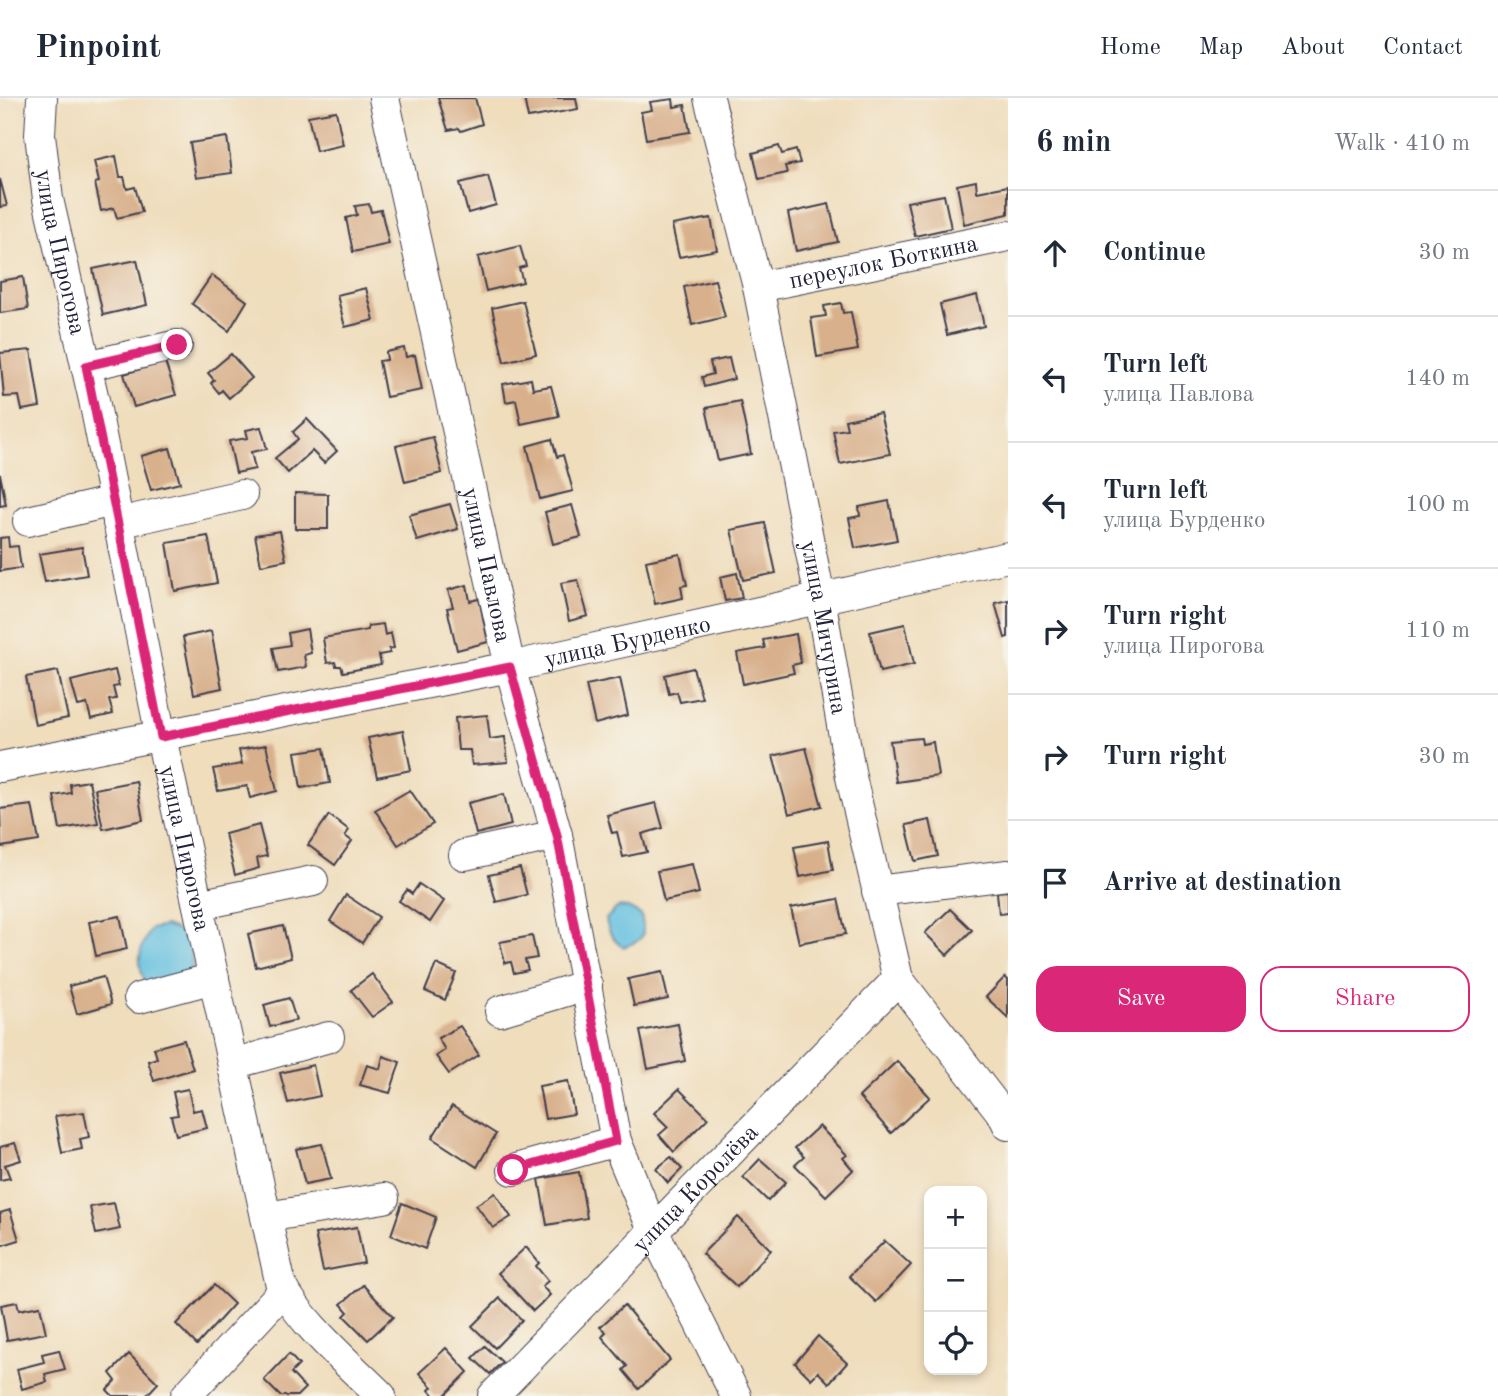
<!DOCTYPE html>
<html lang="en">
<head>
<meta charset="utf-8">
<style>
	:root { --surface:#fff; --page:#f2f2f3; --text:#1f2937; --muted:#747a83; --line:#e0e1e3; --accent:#db2777 }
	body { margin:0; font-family:"Old Standard TT",serif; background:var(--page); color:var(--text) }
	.controls { position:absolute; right:21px; bottom:21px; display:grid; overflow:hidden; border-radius:14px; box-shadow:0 4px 10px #0003 }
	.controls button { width:63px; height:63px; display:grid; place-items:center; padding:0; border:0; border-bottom:2px solid var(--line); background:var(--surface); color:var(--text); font:35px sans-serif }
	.stop { position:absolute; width:21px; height:21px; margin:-16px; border:5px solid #db2777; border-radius:50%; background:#fff }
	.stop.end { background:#db2777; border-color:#fff; box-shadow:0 2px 7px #0008 }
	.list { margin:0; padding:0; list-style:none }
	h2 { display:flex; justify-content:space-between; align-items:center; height:91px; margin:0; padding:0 28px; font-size:30px }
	h2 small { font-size:23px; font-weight:400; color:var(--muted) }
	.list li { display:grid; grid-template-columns:46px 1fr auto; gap:21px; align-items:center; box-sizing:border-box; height:126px; padding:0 28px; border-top:2px solid var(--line) }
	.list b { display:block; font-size:26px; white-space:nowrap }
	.list p { margin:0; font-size:23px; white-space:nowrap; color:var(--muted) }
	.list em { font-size:23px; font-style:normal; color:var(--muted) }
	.actions { display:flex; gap:14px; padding:21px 28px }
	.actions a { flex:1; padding:16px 0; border:2px solid var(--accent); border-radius:21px; text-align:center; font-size:24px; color:var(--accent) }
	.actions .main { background:var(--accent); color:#fff }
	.icon { flex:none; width:38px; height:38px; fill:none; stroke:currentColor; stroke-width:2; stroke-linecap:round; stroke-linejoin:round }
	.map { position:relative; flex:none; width:1008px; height:1298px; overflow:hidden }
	header { display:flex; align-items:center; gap:42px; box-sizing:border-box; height:98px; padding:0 35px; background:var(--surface); border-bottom:2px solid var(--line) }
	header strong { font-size:33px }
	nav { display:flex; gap:38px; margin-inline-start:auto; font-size:24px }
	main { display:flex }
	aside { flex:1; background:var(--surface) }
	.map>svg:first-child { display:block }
	.water { fill:#62bfe0; stroke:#42708e; stroke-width:2 }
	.building { fill:#d8b08c }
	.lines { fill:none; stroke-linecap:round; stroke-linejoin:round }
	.minor-casing { stroke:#413e4e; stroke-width:32 }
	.minor { stroke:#fff; stroke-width:30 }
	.route { stroke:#db2777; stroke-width:9 }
	.labels { text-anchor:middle; stroke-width:5; stroke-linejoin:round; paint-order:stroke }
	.street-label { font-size:24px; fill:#22223b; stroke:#f7f3e8 }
</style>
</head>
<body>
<header>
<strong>Pinpoint</strong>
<nav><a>Home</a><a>Map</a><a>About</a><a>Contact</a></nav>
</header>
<main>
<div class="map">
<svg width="1008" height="1298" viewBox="0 0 1008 1298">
	<rect width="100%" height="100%" fill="#f7f3e8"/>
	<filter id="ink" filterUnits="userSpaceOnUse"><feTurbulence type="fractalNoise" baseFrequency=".0143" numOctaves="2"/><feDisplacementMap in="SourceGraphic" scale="14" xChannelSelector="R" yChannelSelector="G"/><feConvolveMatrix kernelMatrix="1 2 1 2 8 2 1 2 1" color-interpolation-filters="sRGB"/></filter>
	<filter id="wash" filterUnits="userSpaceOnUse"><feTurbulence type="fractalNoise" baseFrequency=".00686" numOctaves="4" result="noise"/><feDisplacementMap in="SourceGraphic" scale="28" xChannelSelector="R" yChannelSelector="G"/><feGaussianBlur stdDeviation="1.57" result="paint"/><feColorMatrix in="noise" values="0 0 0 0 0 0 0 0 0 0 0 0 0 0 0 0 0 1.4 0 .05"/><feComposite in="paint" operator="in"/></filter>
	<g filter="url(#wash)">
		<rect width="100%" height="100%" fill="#efddbc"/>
		<g class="water">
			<path d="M 618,809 L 628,810 L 641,817 C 646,838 644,843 623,849 C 613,843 607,832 606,821 Z"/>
			<path d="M 165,828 C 192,836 191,847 192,873 L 148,890 C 136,867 137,853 151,831 Z"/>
		</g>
		<g id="blocks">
			<g class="building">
				<polygon points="438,0 475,0 482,26 461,33 459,30 448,32"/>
				<polygon points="524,0 576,0 578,11 528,20"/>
				<polygon points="673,1 674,9 685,7 690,34 646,41 641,14 652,12 650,4"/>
				<polygon points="336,13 343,47 316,53 308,18"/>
				<polygon points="227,39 232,75 196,80 190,45"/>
				<polygon points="779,48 782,56 796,52 800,65 785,68 787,75 759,81 753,55"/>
				<polygon points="116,58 120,79 124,79 127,91 135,89 142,114 117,120 114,110 101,113 95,85 99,84 94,63"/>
				<polygon points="488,78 496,107 468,115 460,85"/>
				<polygon points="0,81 7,108 0,109"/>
				<polygon points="976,83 977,94 1008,88 1008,116 964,126 957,87"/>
				<polygon points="944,97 951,130 915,138 907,104"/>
				<polygon points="369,106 371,114 381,112 389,146 353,154 346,120 357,117 355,108"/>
				<polygon points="829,106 838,144 796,153 788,115"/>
				<polygon points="711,120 717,152 679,159 672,127"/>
				<polygon points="520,148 526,168 519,170 523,184 486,193 478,159"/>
				<polygon points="137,162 147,207 103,217 93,171"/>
				<polygon points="212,177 247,203 229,233 192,206"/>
				<polygon points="23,179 28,211 0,215 0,183"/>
				<polygon points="715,182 725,219 692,227 684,189"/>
				<polygon points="366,190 374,222 345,229 337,197"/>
				<polygon points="977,197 984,228 947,237 940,206"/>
				<polygon points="523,203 536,256 504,264 492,210"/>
				<polygon points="841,205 843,215 851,214 858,252 817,259 811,220 826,218 824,208"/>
				<polygon points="404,250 406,259 415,257 422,292 386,299 379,263 387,262 386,254"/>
				<polygon points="31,252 40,309 22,312 19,298 4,299 0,255"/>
				<polygon points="231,256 252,280 229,300 222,292 219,295 211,285 214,282 208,275"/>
				<polygon points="729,260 734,281 704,289 702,279 713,276 710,264"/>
				<polygon points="165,264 176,297 134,309 124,276"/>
				<polygon points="531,281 533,291 551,288 559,318 521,326 516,302 506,304 503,286"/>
				<polygon points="740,303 751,356 718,363 706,310"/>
				<polygon points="880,315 890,356 840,366 833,333 847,331 845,322"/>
				<polygon points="307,321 337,353 324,365 312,353 288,375 275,360 298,341 293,334"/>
				<polygon points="261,329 267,351 251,354 255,371 236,375 229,343 248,340 246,332"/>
				<polygon points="433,339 442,375 405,384 396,348"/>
				<polygon points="552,341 557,359 563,357 573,393 540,401 527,348"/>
				<polygon points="170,350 180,385 151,392 141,358"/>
				<polygon points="0,376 6,407 0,408"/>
				<polygon points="295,395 328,396 328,431 295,431"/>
				<polygon points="889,403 897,442 855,450 849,420 860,418 859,409"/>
				<polygon points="450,406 458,431 417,443 409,417"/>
				<polygon points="572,407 581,439 553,446 545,414"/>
				<polygon points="765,425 776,475 743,482 731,432"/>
				<polygon points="280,433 286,462 261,467 255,437"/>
				<polygon points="208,438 217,485 175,493 167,445"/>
				<polygon points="8,439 9,449 18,448 21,470 0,473 0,440"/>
				<polygon points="82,449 87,477 45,484 39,456"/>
				<polygon points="680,456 687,487 681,488 683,500 655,506 646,463"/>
				<polygon points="737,475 742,500 725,503 720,479"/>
				<polygon points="578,482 588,518 569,523 561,485"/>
				<polygon points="467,487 470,503 479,501 488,544 457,552 447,510 453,509 448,492"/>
				<polygon points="1008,502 1008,539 1005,540 995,505"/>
				<polygon points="383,526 385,537 391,535 394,550 389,551 390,555 379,557 381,567 343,574 341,568 336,568 335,564 327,565 323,540 368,532 368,528"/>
				<polygon points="905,526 914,566 880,574 870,534"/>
				<polygon points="307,531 311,555 304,557 306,569 278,574 273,550 290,547 288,535"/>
				<polygon points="211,533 222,590 194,596 183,539"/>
				<polygon points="796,536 801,565 792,567 794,575 743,586 737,555 765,550 763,542"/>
				<polygon points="693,570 702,600 680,604 677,594 669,596 665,577"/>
				<polygon points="115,572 119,588 113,589 116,601 109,602 113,616 91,621 87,606 78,608 71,583"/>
				<polygon points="58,573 68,620 35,627 26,579"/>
				<polygon points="620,580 628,617 595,626 586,587"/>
				<polygon points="487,617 490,641 505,639 508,664 472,667 470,652 458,652 455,620"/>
				<polygon points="403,633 411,672 377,679 368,640"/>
				<polygon points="921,640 922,646 933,644 938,678 896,684 890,643"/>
				<polygon points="266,647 277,693 250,700 247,688 218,693 213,671 242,666 239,652"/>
				<polygon points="324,650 330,685 301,690 295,654"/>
				<polygon points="806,650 822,708 789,716 773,658"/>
				<polygon points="89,683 98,725 60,731 54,698 71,695 70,686"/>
				<polygon points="136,683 143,722 103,731 95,691"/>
				<polygon points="410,692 433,726 398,747 375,712"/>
				<polygon points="504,696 511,727 476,736 468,705"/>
				<polygon points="656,705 663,730 642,736 647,754 623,759 617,734 612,735 607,717"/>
				<polygon points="32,707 39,743 1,749 0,711"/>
				<polygon points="329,717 349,732 345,738 352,743 335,767 308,747"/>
				<polygon points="930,722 938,758 915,763 906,727"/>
				<polygon points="259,727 267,758 257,760 259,770 235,777 225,736"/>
				<polygon points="828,743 833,772 800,779 794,749"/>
				<polygon points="692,766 699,795 664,803 657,773"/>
				<polygon points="520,770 527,797 496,804 489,777"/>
				<polygon points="419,786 444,803 430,824 399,803 407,792 412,796"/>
				<polygon points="1008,793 1008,815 999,816 997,794"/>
				<polygon points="346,797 379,819 362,845 330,823"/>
				<polygon points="838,801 846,836 799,845 791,810"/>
				<polygon points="950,811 972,832 947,857 925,835"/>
				<polygon points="120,818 127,851 96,858 89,824"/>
				<polygon points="283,828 291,860 256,869 248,836"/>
				<polygon points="532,838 537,860 525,862 528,872 514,875 511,864 505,865 500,844"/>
				<polygon points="436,866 456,875 445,902 425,893"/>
				<polygon points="662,874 668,901 634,908 628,881"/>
				<polygon points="372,876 393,904 372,919 351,892"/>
				<polygon points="103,879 111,906 77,916 69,888"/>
				<polygon points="1005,879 1008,882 1008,920 986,899"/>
				<polygon points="289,900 296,922 270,929 264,907"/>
				<polygon points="678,926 685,963 648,971 640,933"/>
				<polygon points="460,928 479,957 449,976 436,958 445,952 438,940"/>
				<polygon points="184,942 193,971 154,983 148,963 157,960 154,950"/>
				<polygon points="383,958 400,964 390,995 360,987 367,967 380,971"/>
				<polygon points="897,963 930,999 891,1035 859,999"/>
				<polygon points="313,967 320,998 288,1005 280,975"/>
				<polygon points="568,983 574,1016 545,1021 539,988"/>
				<polygon points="188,991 193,1013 202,1011 207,1030 176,1037 171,1018 178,1017 173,994"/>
				<polygon points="679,991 708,1020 674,1054 659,1037 668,1029 654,1015"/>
				<polygon points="452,1008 496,1036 477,1069 432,1040"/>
				<polygon points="84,1014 89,1039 80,1041 82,1051 62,1055 55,1018"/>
				<polygon points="819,1028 847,1057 843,1060 853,1072 826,1098 795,1067 804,1059 795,1050"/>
				<polygon points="15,1045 21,1062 5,1067 10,1080 0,1082 0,1049"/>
				<polygon points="322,1046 331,1081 305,1086 296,1051"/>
				<polygon points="671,1059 682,1071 668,1085 656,1071"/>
				<polygon points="760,1061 786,1084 768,1103 743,1079"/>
				<polygon points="579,1074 587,1120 547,1127 539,1081"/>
				<polygon points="495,1095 511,1119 493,1130 476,1107"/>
				<polygon points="114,1105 120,1131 96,1136 90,1109"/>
				<polygon points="402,1105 436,1119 425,1151 391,1137"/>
				<polygon points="10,1112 19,1142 0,1148 0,1115"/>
				<polygon points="738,1119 771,1152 737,1189 702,1156"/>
				<polygon points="357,1129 364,1165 323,1173 315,1136"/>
				<polygon points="885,1143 911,1167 876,1204 849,1178"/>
				<polygon points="526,1149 539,1165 536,1168 548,1183 542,1188 550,1197 533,1213 498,1175"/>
				<polygon points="214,1187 234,1206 197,1247 176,1226"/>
				<polygon points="363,1187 393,1219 368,1242 344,1218 348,1214 341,1206"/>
				<polygon points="500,1200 522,1222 495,1250 472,1228"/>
				<polygon points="17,1204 19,1212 40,1208 46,1235 7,1242 1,1207"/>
				<polygon points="624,1207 670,1262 639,1291 623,1272 627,1268 602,1239 606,1234 600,1229"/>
				<polygon points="818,1238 847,1265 829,1285 818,1274 811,1281 795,1265"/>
				<polygon points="485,1248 502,1264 490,1276 473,1260"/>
				<polygon points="446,1250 468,1274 444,1298 434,1298 429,1292 432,1289 419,1275"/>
				<polygon points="59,1252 65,1271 45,1276 47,1284 22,1291 17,1271 44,1264 42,1256"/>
				<polygon points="129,1256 158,1285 146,1298 113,1298 107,1292 116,1283 110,1275"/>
				<polygon points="289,1256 299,1267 291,1275 305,1290 297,1298 280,1298 264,1282"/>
			</g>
		</g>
	</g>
	<g filter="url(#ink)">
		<use href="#blocks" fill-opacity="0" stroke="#413e4e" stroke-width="2"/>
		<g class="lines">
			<g class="minor-casing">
				<g id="minor">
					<path id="s1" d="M 42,0 L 40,37 L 48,101 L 94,302 L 161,639 L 280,1183 C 295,1220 352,1269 381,1298"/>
					<path id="s2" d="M 384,0 L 510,569 L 557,737 L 616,1043 L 653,1132 L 736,1298"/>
					<path id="s3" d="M 709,0 L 758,189 L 820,500 L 851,679 L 898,881 L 1003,1017 L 1008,1027"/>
					<path id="s4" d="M 758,189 L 1008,138"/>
					<polyline points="86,268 177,247"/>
					<polyline points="28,423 114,403"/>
					<polyline points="118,425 242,397"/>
					<path id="s5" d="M 0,669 L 510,569 L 1008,459"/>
					<polyline points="464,757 557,737"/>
					<polyline points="877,793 1008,777"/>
					<polyline points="198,807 313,783"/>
					<polyline points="139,900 214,880"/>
					<polyline points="500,913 587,887"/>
					<polyline points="233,966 329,939"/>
					<polyline points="513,1072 616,1043"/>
					<polyline points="266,1119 384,1100"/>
					<polyline points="186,1298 284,1192"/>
					<path id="s6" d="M 493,1298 L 898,881"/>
				</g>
			</g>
			<use href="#minor" class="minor"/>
		</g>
	</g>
	<g class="lines" filter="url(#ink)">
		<polyline class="route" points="177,247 86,268 161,639 510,569 557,737 616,1043 513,1072"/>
	</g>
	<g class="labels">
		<g class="street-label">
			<text dy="8" stroke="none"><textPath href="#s1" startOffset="156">улица Пирогова</textPath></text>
			<text dy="8" stroke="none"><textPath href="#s4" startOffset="128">переулок Боткина</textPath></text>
			<text dy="8" stroke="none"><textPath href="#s2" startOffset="478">улица Павлова</textPath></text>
			<text dy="8" stroke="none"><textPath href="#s3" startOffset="542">улица Мичурина</textPath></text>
			<text dy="8" stroke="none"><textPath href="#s5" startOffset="640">улица Бурденко</textPath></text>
			<text dy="8" stroke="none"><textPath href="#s1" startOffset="765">улица Пирогова</textPath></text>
			<text dy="8" stroke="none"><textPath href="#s6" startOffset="290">улица Королёва</textPath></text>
		</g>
	</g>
</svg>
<div class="controls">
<button>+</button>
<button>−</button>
<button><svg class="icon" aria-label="locate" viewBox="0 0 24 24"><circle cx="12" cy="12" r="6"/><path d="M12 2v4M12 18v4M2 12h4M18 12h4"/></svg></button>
</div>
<div class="stop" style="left:513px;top:1072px"></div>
<div class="stop end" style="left:177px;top:247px"></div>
</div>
<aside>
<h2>6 min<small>Walk · 410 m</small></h2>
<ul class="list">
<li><svg class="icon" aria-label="ahead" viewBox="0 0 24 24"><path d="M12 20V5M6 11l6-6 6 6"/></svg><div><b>Continue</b></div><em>30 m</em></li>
<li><svg class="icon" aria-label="left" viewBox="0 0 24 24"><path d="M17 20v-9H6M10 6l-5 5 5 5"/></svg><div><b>Turn left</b><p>улица Павлова</p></div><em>140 m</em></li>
<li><svg class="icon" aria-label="left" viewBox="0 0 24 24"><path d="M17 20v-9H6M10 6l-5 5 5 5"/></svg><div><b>Turn left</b><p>улица Бурденко</p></div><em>100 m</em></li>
<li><svg class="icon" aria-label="right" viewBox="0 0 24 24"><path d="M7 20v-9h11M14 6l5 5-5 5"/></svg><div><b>Turn right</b><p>улица Пирогова</p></div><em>110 m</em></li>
<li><svg class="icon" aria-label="right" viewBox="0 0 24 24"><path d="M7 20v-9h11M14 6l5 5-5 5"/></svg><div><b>Turn right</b></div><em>30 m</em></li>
<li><svg class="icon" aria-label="arrive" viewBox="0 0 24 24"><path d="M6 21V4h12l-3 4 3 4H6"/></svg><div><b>Arrive at destination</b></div></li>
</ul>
<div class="actions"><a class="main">Save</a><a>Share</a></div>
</aside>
</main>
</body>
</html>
